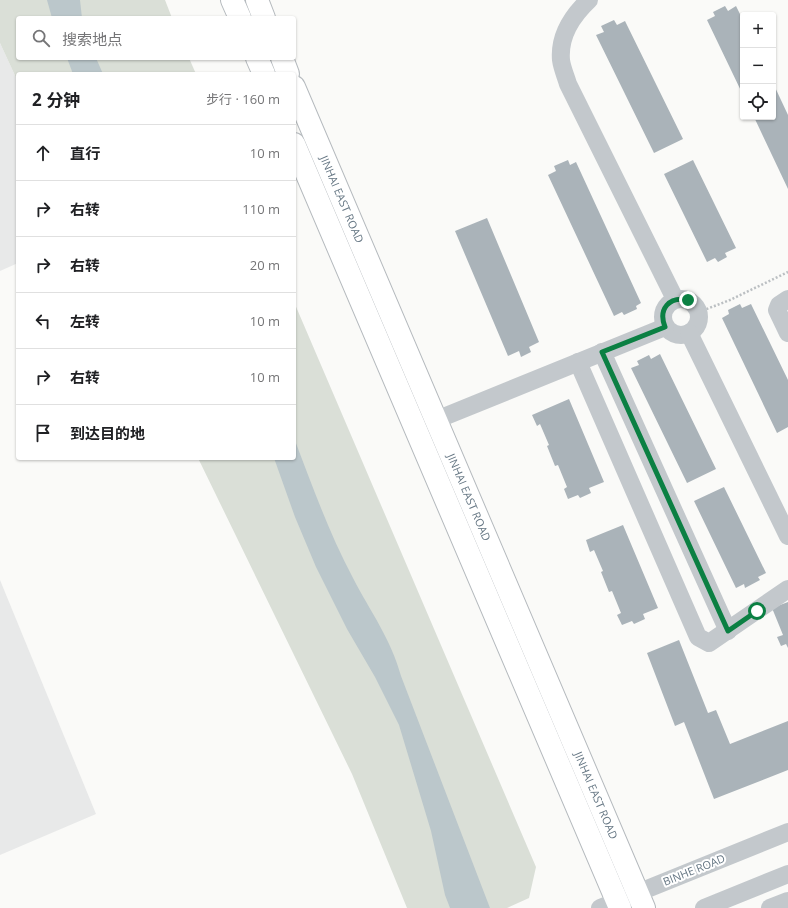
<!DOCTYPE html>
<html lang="zh">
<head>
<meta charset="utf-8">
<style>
	:root { --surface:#fff; --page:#f2f2f2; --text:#202124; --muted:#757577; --line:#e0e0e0 }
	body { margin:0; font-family:"Open Sans","Noto Sans SC",sans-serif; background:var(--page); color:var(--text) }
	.controls { position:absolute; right:12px; top:12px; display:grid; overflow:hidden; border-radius:4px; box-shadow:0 1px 3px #0004 }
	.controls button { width:36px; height:36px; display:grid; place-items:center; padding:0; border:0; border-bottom:1px solid var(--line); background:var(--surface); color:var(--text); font:20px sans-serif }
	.stop { position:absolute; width:12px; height:12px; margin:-9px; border:3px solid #0b8043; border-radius:50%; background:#fff }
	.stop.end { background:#0b8043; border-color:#fff; box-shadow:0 1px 4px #0008 }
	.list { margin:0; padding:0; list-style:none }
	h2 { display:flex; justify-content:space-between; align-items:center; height:52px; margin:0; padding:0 16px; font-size:17px }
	h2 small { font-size:13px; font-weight:400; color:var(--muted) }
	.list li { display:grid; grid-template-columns:26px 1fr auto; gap:12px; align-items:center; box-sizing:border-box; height:56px; padding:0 16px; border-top:1px solid var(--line) }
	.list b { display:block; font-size:15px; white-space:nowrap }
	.list em { font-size:13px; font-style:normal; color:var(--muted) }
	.icon { flex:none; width:22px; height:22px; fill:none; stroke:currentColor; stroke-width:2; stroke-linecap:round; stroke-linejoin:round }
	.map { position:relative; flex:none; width:788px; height:908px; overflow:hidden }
	.search { position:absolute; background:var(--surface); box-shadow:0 1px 3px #0004; left:16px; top:16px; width:280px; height:44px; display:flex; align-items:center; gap:10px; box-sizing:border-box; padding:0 14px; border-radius:4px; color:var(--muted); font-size:15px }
	.panel { position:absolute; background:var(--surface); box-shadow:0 1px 3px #0004; left:16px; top:72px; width:280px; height:388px; border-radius:4px }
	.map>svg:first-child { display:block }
	.built { fill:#e8e9e9 }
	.green { fill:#dadfd7 }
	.water { fill:#bbc7cb }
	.building { fill:#aab3b9 }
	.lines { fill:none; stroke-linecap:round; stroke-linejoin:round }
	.major-casing { stroke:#b5babe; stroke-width:24 }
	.path { stroke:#bbbfc2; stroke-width:2.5; stroke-dasharray:2 2; stroke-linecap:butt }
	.minor { stroke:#c3c8cc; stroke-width:18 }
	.major { stroke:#fff; stroke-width:22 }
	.route { stroke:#0b8043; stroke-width:5 }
	.labels { text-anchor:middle; stroke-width:4; stroke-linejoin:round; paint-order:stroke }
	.street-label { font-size:11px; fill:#657683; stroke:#fff }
</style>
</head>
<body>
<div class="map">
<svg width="788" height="908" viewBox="0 0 788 908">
	<rect width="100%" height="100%" fill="#fafaf8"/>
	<g class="built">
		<polygon points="0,43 18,82 18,263 0,271"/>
		<polygon points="0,580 96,814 0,855"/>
	</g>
	<g class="green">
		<polygon points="0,0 165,0 172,18 18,18 18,58 189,58 196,74 18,74 18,82 0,43"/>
		<polygon points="294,302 536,867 529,898 507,908 407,908 352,774 198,458 294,458"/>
	</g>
	<g class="water">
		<polygon points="47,0 80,0 82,18 52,18"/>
		<polygon points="67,58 96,58 103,74 73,74"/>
		<path d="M 294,438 C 312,485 329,533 353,578 C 370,611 391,639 401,676 L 490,908 L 450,908 L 445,895 L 431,831 L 399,725 L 375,677 L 347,629 L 316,567 L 295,517 L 274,458 L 294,458 Z"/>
	</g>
	<g class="building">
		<polygon points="725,6 728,11 736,6 743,20 743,95 707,20 715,16 713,12"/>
		<polygon points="614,20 617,25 625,21 683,139 654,153 596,35 604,32 601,26"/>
		<polygon points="773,83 788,115 788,189 754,117 773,117"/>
		<polygon points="568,160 570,165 576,162 641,303 636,306 637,309 624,315 622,312 614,316 548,175 556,171 554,166"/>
		<polygon points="693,160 736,248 725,253 727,257 718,262 715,258 707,262 664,174"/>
		<polygon points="487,218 539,342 529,347 531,352 521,357 519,351 508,356 455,231"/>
		<polygon points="740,304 742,308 751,304 788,380 788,427 777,433 722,318 729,314 728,310"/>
		<polygon points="660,354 716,469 687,483 631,368 639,365 637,361 649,355 651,359"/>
		<polygon points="569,399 604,482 589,488 591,493 580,498 578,495 568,499 564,489 567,487 558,465 555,466 547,446 549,445 540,424 537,426 532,415"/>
		<polygon points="724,487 766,573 758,577 760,580 745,588 744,584 736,588 694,501"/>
		<polygon points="623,525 658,608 643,614 645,619 634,624 632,621 622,625 617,615 621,613 612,591 609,592 601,572 603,571 594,550 590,552 586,540"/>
		<polygon points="788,602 788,648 786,644 781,646 777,637 783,635 772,608"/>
		<polygon points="679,640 708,713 716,710 730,744 788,721 788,770 714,799 684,722 675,726 647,653"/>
	</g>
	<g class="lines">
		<g class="major-casing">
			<g id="major">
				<polyline points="232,0 240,18"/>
				<polyline points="257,0 264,18"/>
				<polyline points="257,58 264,74"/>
				<polyline points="282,58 288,74"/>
				<path id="s1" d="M 294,87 L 644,908"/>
				<polyline points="294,144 620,908"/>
			</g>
		</g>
		<polyline class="path" points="699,312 730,300 788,272"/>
		<g class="minor">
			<path d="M 589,0 C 572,16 559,36 561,60 C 562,68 566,77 568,84 L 675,299"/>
			<circle cx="681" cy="317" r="18"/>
			<polyline points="788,299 779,305 777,310 788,333"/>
			<polyline points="689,333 788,536"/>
			<polyline points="602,352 728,631"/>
			<polyline points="578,362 698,637 709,643 788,589"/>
			<polyline points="436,420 665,327"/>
			<polyline points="600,908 788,832"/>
			<polyline points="704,908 788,874"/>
			<polyline points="770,908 788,901"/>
		</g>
		<use href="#major" class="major"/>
	</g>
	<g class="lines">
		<path class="route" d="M 688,300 C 669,296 658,309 665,327 L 602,352 L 728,631 L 757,611"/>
	</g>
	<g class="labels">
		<g class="street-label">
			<text dy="4" stroke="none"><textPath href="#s1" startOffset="122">JINHAI EAST ROAD</textPath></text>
			<text dy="4" stroke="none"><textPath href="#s1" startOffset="446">JINHAI EAST ROAD</textPath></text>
			<text dy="4" stroke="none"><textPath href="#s1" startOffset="770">JINHAI EAST ROAD</textPath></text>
			<text transform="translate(694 870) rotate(-22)" y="4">BINHE ROAD</text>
		</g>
	</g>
</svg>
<div class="controls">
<button>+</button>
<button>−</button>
<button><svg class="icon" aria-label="locate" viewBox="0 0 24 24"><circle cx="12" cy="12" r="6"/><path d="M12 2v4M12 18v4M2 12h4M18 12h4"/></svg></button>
</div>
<div class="stop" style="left:757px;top:611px"></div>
<div class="stop end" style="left:688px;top:300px"></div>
<div class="search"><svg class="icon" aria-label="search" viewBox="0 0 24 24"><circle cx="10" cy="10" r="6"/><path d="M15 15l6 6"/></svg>搜索地点</div>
<section class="panel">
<h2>2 分钟<small>步行 · 160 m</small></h2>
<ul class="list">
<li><svg class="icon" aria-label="ahead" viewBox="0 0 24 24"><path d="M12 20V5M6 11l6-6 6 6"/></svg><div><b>直行</b></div><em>10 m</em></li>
<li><svg class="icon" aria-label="right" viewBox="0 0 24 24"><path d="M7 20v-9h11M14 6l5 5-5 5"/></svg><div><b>右转</b></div><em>110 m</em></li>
<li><svg class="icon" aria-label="right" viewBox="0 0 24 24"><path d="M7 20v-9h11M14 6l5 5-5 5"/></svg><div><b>右转</b></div><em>20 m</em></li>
<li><svg class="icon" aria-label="left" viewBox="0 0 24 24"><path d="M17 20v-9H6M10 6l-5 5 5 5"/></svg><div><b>左转</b></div><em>10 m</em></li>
<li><svg class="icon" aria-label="right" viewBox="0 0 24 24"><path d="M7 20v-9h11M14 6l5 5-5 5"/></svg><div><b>右转</b></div><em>10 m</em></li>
<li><svg class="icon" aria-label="arrive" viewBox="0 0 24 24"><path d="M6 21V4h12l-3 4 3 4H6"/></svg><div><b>到达目的地</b></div></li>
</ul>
</section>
</div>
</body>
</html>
